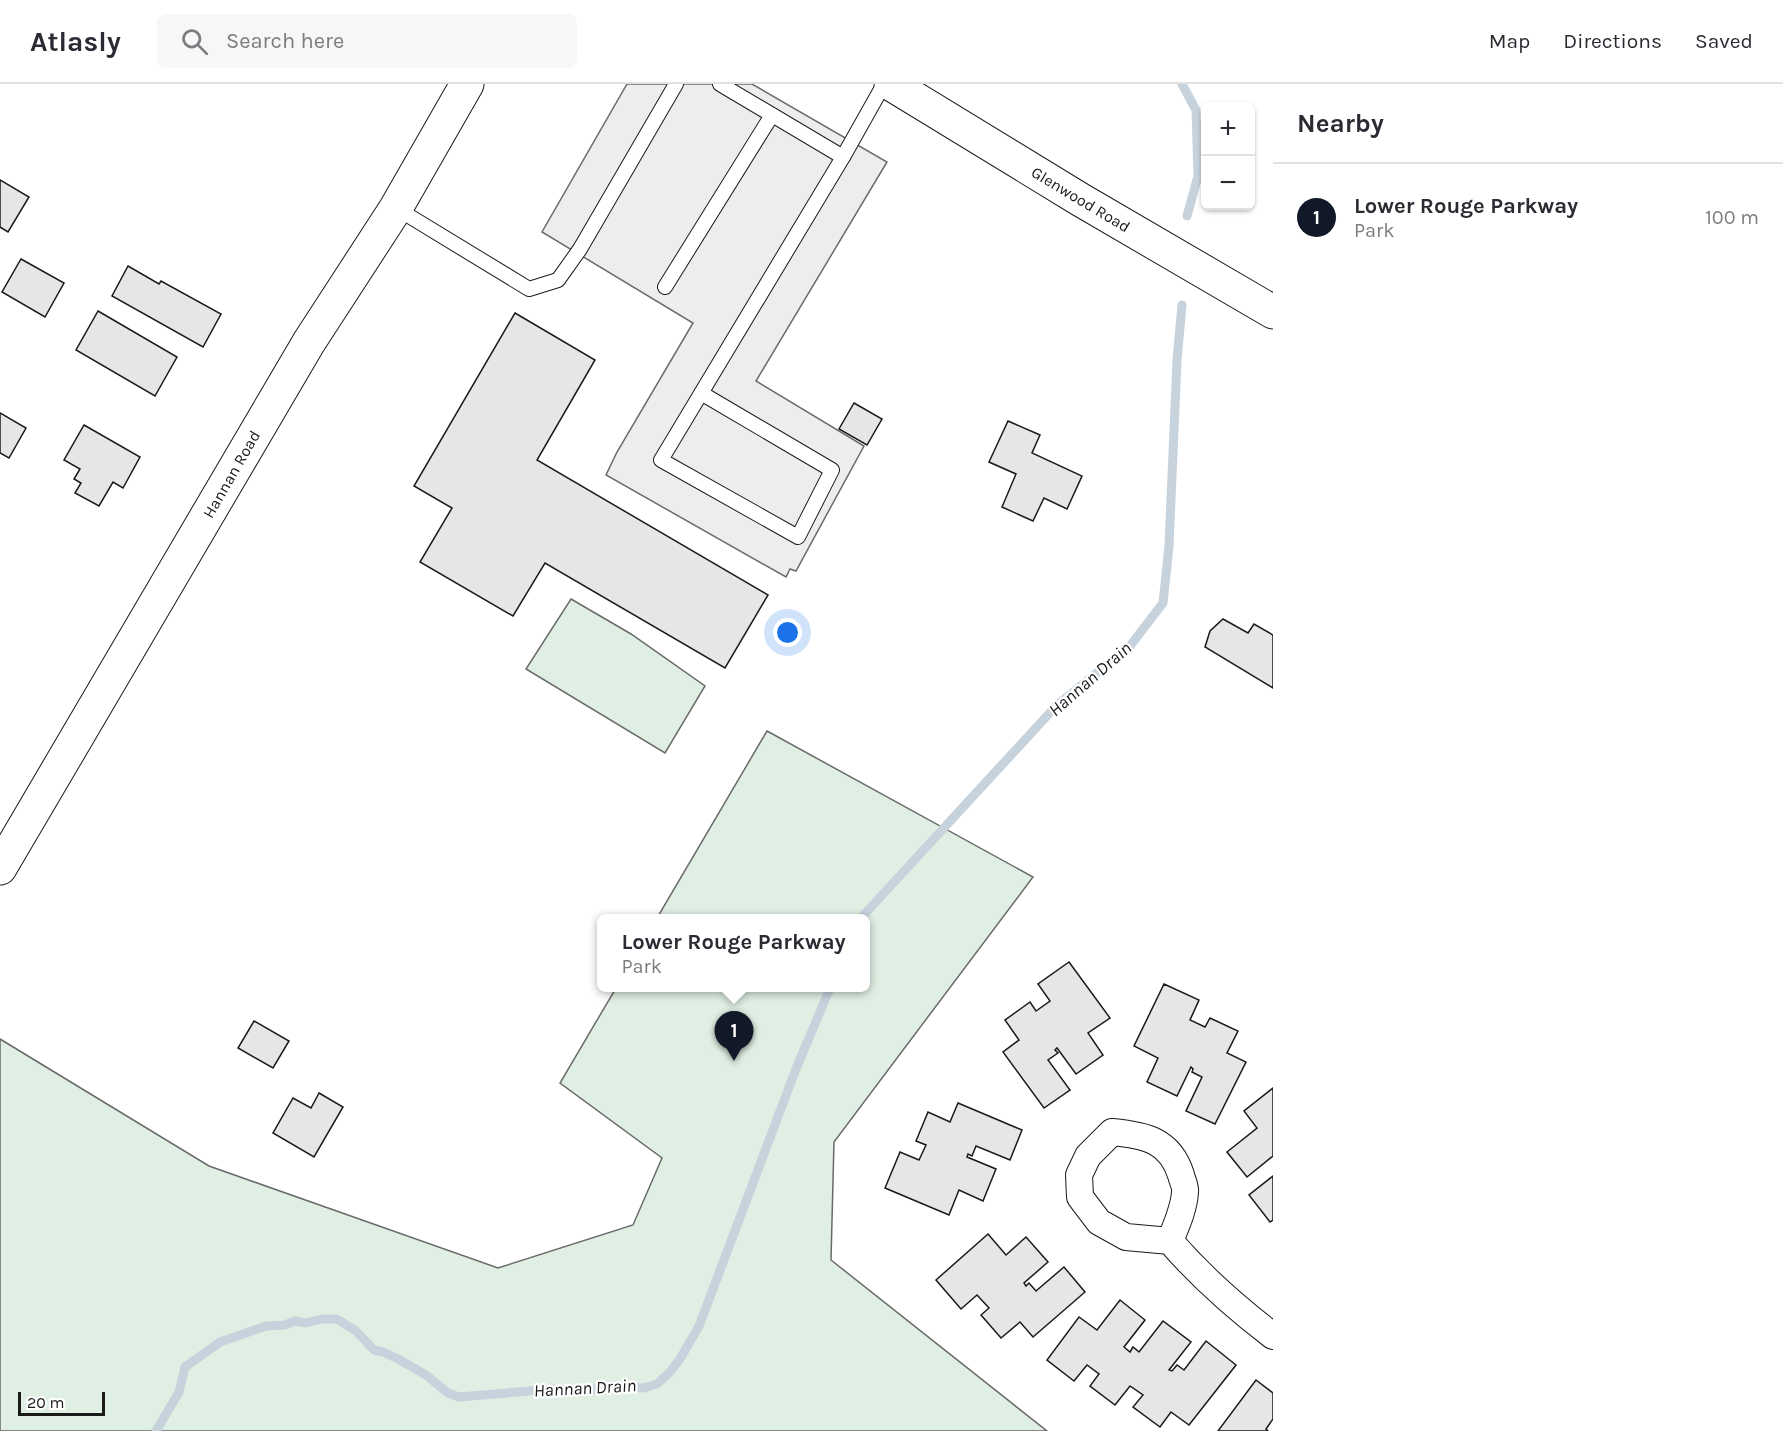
<!DOCTYPE html>
<html lang="en">
<head>
<meta charset="utf-8">
<style>
	:root { --surface:#fff; --page:#f7f7f7; --text:#2b2b33; --muted:#7c7c81; --line:#e1e1e2; --accent:#111827 }
	body { margin:0; font-family:Karla,sans-serif; background:var(--page); color:var(--text) }
	.controls { position:absolute; right:18px; top:18px; display:grid; overflow:hidden; border-radius:9px; box-shadow:0 2px 4px #0004 }
	.controls button { width:54px; height:54px; display:grid; place-items:center; padding:0; border:0; border-bottom:2px solid var(--line); background:var(--surface); color:var(--text); font:30px sans-serif }
	.scale { position:absolute; left:18px; bottom:15px; width:87px; box-sizing:border-box; padding-left:6px; border:3px solid #1a1a1a; border-top:0; font-size:16px; line-height:21px; white-space:nowrap; color:#1a1a1a; -webkit-text-stroke:4px #fff; paint-order:stroke }
	.you { position:absolute; left:788px; top:549px; width:21px; height:21px; margin:-15px; border:4px solid #fff; border-radius:50%; background:#1a73e8; box-shadow:0 0 0 9px #1a73e833 }
	.badge { display:grid; place-items:center; width:39px; height:39px; border-radius:50%; background:var(--accent); color:#fff; font-size:20px; font-weight:700 }
	.pin { position:absolute; translate:-50% -50px; filter:drop-shadow(0 2px 3px #0008) }
	.pin::after { content:''; position:absolute; top:32px; width:21px; height:18px; background:inherit; clip-path:polygon(0 0,100% 0,50% 100%) }
	.popup { position:absolute; left:597px; top:830px; width:273px; height:78px; box-sizing:border-box; display:grid; place-content:center; border-radius:9px; background:var(--surface); filter:drop-shadow(0 2px 4px #0005); font-size:20px; white-space:nowrap; color:var(--muted) }
	.popup b { font-size:22px; color:var(--text) }
	.popup::after { content:''; position:absolute; left:50%; top:100%; margin-left:-12px; border:12px solid transparent; border-top-color:var(--surface) }
	.list { margin:0; padding:0; list-style:none }
	h2 { display:flex; justify-content:space-between; align-items:center; height:78px; margin:0; padding:0 24px; font-size:26px }
	h2 small { font-size:20px; font-weight:400; color:var(--muted) }
	.list li { display:grid; grid-template-columns:39px 1fr auto; gap:18px; align-items:center; box-sizing:border-box; height:108px; padding:0 24px; border-top:2px solid var(--line) }
	.list b { display:block; font-size:22px; white-space:nowrap }
	.list p { margin:0; font-size:20px; white-space:nowrap; color:var(--muted) }
	.list em { font-size:20px; font-style:normal; color:var(--muted) }
	.icon { flex:none; width:33px; height:33px; fill:none; stroke:currentColor; stroke-width:2; stroke-linecap:round; stroke-linejoin:round }
	.map { position:relative; flex:none; width:1273px; height:1347px; overflow:hidden }
	header { display:flex; align-items:center; gap:36px; box-sizing:border-box; height:84px; padding:0 30px; background:var(--surface); border-bottom:2px solid var(--line) }
	header strong { font-size:28px }
	nav { display:flex; gap:33px; margin-inline-start:auto; font-size:21px }
	.search { width:420px; height:54px; background:var(--page); display:flex; align-items:center; gap:15px; box-sizing:border-box; padding:0 21px; border-radius:9px; color:var(--muted); font-size:22px }
	main { display:flex }
	aside { flex:1; background:var(--surface) }
	.map>svg:first-child { display:block }
	.green { fill:#e0efe3; stroke:#6a6a6a; stroke-width:1.5 }
	.parking { fill:#ededed; stroke:#6a6a6a; stroke-width:1.5 }
	.lines { fill:none; stroke-linecap:round; stroke-linejoin:round }
	.stream { stroke:#c6d2dc; stroke-width:9 }
	.building { fill:#e6e6e6; stroke:#1a1a1a; stroke-width:1.5 }
	.service-casing { stroke:#1a1a1a; stroke-width:16 }
	.minor-casing { stroke:#1a1a1a; stroke-width:28 }
	.tertiary-casing { stroke:#1a1a1a; stroke-width:35 }
	.service { stroke:#fff; stroke-width:14 }
	.minor { stroke:#fff; stroke-width:26 }
	.tertiary { stroke:#fff; stroke-width:33 }
	.labels { text-anchor:middle; stroke-width:4.5; stroke-linejoin:round; paint-order:stroke }
	.street-label { font-size:16px; fill:#1a1a1a; stroke:#fff }
	.water-label { font-size:18px; font-style:italic; fill:#1a1a1a; stroke:#fff }
</style>
</head>
<body>
<header>
<strong>Atlasly</strong>
<div class="search"><svg class="icon" aria-label="search" viewBox="0 0 24 24"><circle cx="10" cy="10" r="6"/><path d="M15 15l6 6"/></svg>Search here</div>
<nav><a>Map</a><a>Directions</a><a>Saved</a></nav>
</header>
<main>
<div class="map">
<svg width="1273" height="1347" viewBox="0 0 1273 1347">
	<rect width="100%" height="100%" fill="#fff"/>
	<g class="green">
		<polygon points="571,515 631,550 705,602 665,669 526,585"/>
		<polygon points="767,647 1033,793 834,1058 831,1176 1047,1347 0,1347 0,955 209,1082 498,1184 633,1141 662,1074 560,999 616,904 866,904 866,834 657,834"/>
	</g>
	<polygon class="parking" points="627,0 752,0 887,78 756,297 864,362 796,487 790,485 786,493 606,391 617,368 693,239 542,148"/>
	<g class="lines">
		<g class="stream">
			<polyline points="1182,0 1196,26 1198,92 1187,132"/>
			<polyline points="861,834 1057,621 1130,562 1163,519 1169,462 1177,276 1182,221"/>
			<polyline points="156,1347 179,1308 185,1283 220,1258 266,1242 285,1241 295,1237 306,1239 322,1235 337,1235 356,1247 374,1266 383,1268 398,1275 426,1291 448,1309 459,1313 553,1305 582,1308 610,1302 644,1304 657,1300 669,1289 680,1275 699,1242 796,985 830,904"/>
		</g>
	</g>
	<g class="building">
		<polygon points="0,96 29,113 8,148 0,143"/>
		<polygon points="21,175 64,199 45,233 2,208"/>
		<polygon points="128,182 159,200 161,197 221,230 203,263 112,212"/>
		<polygon points="98,227 177,273 155,312 76,266"/>
		<polygon points="515,229 595,276 537,376 768,511 725,584 545,479 513,532 420,478 452,424 414,402"/>
		<polygon points="854,319 882,335 867,361 839,345"/>
		<polygon points="0,329 26,344 9,374 0,369"/>
		<polygon points="1008,337 1040,351 1032,369 1082,392 1067,425 1044,414 1033,437 1002,423 1016,390 989,378"/>
		<polygon points="84,341 140,373 123,404 113,398 99,422 75,409 81,399 74,395 80,385 64,376"/>
		<polygon points="1223,535 1248,549 1254,540 1273,551 1273,604 1205,563 1210,547"/>
		<polygon points="1069,878 1110,934 1088,949 1103,971 1076,990 1057,964 1055,966 1058,969 1048,976 1070,1006 1044,1024 1003,968 1019,956 1005,936 1030,918 1036,927 1050,917 1038,900"/>
		<polygon points="1164,900 1199,916 1190,936 1205,943 1210,934 1238,947 1227,969 1246,978 1215,1040 1186,1027 1202,993 1192,988 1193,985 1191,983 1177,1012 1147,998 1158,974 1134,962"/>
		<polygon points="254,937 289,957 273,984 238,964"/>
		<polygon points="1273,1004 1273,1072 1247,1093 1227,1068 1257,1044 1244,1027"/>
		<polygon points="319,1009 343,1023 314,1073 273,1049 293,1014 311,1024"/>
		<polygon points="958,1019 1022,1046 1010,1076 976,1062 972,1072 968,1070 967,1073 996,1085 983,1117 959,1106 949,1131 885,1104 900,1068 919,1076 926,1061 916,1057 928,1028 950,1038"/>
		<polygon points="1273,1092 1273,1136 1270,1138 1249,1111"/>
		<polygon points="988,1150 1006,1171 1026,1153 1048,1178 1024,1199 1026,1202 1029,1199 1036,1207 1064,1183 1085,1208 1033,1253 1020,1238 1001,1254 981,1231 989,1224 977,1211 961,1225 936,1196"/>
		<polygon points="1120,1216 1145,1236 1124,1263 1130,1268 1133,1263 1139,1268 1163,1237 1191,1258 1169,1286 1172,1287 1177,1281 1184,1286 1206,1257 1236,1281 1189,1341 1171,1328 1160,1343 1133,1323 1143,1311 1130,1302 1115,1321 1090,1302 1099,1290 1087,1281 1074,1297 1047,1276 1079,1233 1097,1246"/>
		<polygon points="1256,1296 1273,1309 1273,1335 1266,1345 1268,1347 1218,1347"/>
	</g>
	<g class="lines">
		<g class="service-casing">
			<g id="service">
				<polyline points="720,0 843,73 884,0"/>
				<polyline points="396,124 529,205 558,196 580,165 676,0"/>
				<polyline points="665,203 772,31"/>
				<polyline points="701,309 832,386 798,453 661,376 843,73"/>
			</g>
		</g>
		<g class="minor-casing">
			<path id="minor" d="M 1170,1157 C 1176,1142 1184,1125 1185,1108 C 1186,1103 1182,1096 1181,1091 C 1170,1056 1145,1051 1112,1048 L 1088,1072 L 1079,1091 L 1080,1113 L 1099,1138 L 1126,1153 L 1170,1157 C 1201,1193 1235,1223 1273,1252"/>
		</g>
		<g class="tertiary-casing">
			<g id="tertiary">
				<polyline points="891,0 1081,116 1273,228"/>
				<polyline points="0,784 309,258 396,124 467,0"/>
			</g>
		</g>
		<use href="#service" class="service"/>
		<use href="#minor" class="minor"/>
		<use href="#tertiary" class="tertiary"/>
	</g>
	<g class="labels">
		<g class="street-label">
			<text transform="translate(1081 115) rotate(31)" y="6">Glenwood Road</text>
			<text transform="translate(231 390) rotate(-60)" y="6">Hannan Road</text>
		</g>
		<g class="water-label">
			<text transform="translate(1090 595) rotate(-41)" y="6">Hannan Drain</text>
			<text transform="translate(585 1304) rotate(-3)" y="6">Hannan Drain</text>
		</g>
	</g>
</svg>
<div class="controls">
<button>+</button>
<button>−</button>
</div>
<div class="scale">20 m</div>
<div class="you"></div>
<div class="pin badge" style="left:734px;top:977px">1</div>
<div class="popup"><b>Lower Rouge Parkway</b>Park</div>
</div>
<aside>
<h2>Nearby<small></small></h2>
<ul class="list">
<li><span class="badge">1</span><div><b>Lower Rouge Parkway</b><p>Park</p></div><em>100 m</em></li>
</ul>
</aside>
</main>
</body>
</html>
